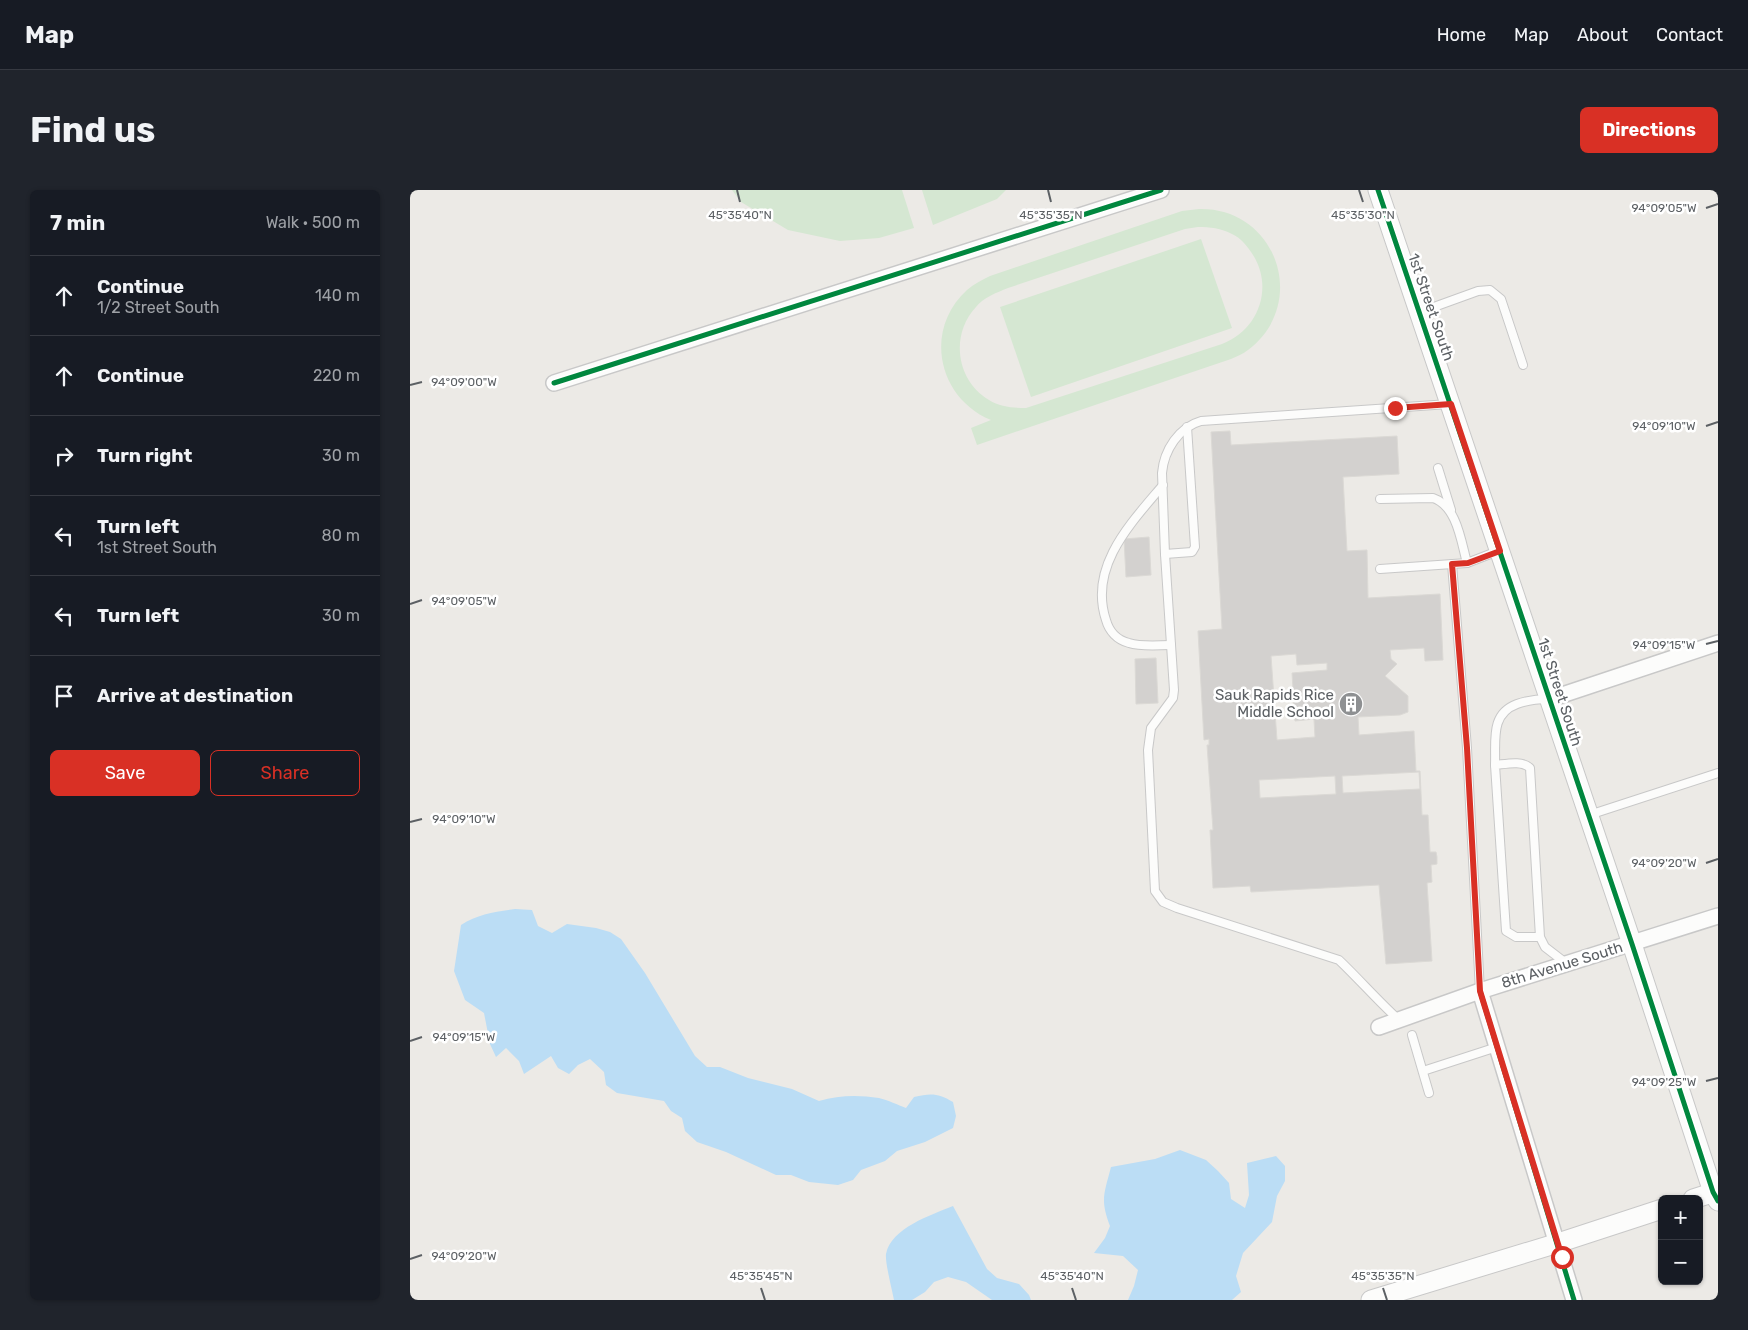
<!DOCTYPE html>
<html lang="en">
<head>
<meta charset="utf-8">
<style>
	:root { --surface:#171b24; --page:#20242c; --text:#f1f3f6; --muted:#9ea1a6; --line:#363941; --accent:#d93025 }
	body { margin:0; font-family:Rubik,sans-serif; background:var(--page); color:var(--text) }
	.controls { position:absolute; right:15px; bottom:15px; display:grid; overflow:hidden; border-radius:8px; box-shadow:0 1px 4px #0004 }
	.controls button { width:45px; height:45px; display:grid; place-items:center; padding:0; border:0; border-bottom:1px solid var(--line); background:var(--surface); color:var(--text); font:25px sans-serif }
	.stop { position:absolute; width:15px; height:15px; margin:-11px; border:4px solid #d93025; border-radius:50%; background:#fff }
	.stop.end { background:#d93025; border-color:#fff; box-shadow:0 1px 5px #0008 }
	.list { margin:0; padding:0; list-style:none }
	h2 { display:flex; justify-content:space-between; align-items:center; height:65px; margin:0; padding:0 20px; font-size:21px }
	h2 small { font-size:16px; font-weight:400; color:var(--muted) }
	.list li { display:grid; grid-template-columns:32px 1fr auto; gap:15px; align-items:center; box-sizing:border-box; height:80px; padding:0 20px; border-top:1px solid var(--line) }
	.list b { display:block; font-size:19px; white-space:nowrap }
	.list p { margin:0; font-size:16px; white-space:nowrap; color:var(--muted) }
	.list em { font-size:16px; font-style:normal; color:var(--muted) }
	.actions { display:flex; gap:10px; padding:15px 20px }
	.actions a { flex:1; padding:11px 0; border:1px solid var(--accent); border-radius:8px; text-align:center; font-size:18px; color:var(--accent) }
	.actions .main { background:var(--accent); color:#fff }
	.icon { flex:none; width:28px; height:28px; fill:none; stroke:currentColor; stroke-width:2; stroke-linecap:round; stroke-linejoin:round }
	.map { position:relative; flex:none; width:1308px; height:1110px; overflow:hidden; border-radius:8px }
	header { display:flex; align-items:center; gap:30px; box-sizing:border-box; height:70px; padding:0 25px; background:var(--surface); border-bottom:1px solid var(--line) }
	header strong { font-size:24px }
	nav { display:flex; gap:28px; margin-inline-start:auto; font-size:18px }
	.intro { display:flex; align-items:center; justify-content:space-between; box-sizing:border-box; height:120px; padding:0 30px }
	h1 { margin:0; font-size:35px }
	.button { padding:12px 22px; border-radius:8px; background:var(--accent); color:#fff; font-size:18px; font-weight:700 }
	main { display:flex; gap:30px; padding:0 30px }
	aside { flex:1; background:var(--surface); border-radius:8px; box-shadow:0 1px 4px #0004 }
	.map>svg:first-child { display:block }
	.green { fill:#d5e7d2; fill-rule:evenodd }
	.water { fill:#bbddf5 }
	.building { fill:#d3d1cf; stroke:#dbd9d5; fill-rule:evenodd }
	.lines { fill:none; stroke-linecap:round; stroke-linejoin:round }
	.service-casing { stroke:#c8c8c8; stroke-width:10 }
	.minor-casing { stroke:#c8c8c8; stroke-width:18 }
	.tertiary-casing { stroke:#c8c8c8; stroke-width:21 }
	.service { stroke:#fcfcfb; stroke-width:8 }
	.minor { stroke:#fcfcfb; stroke-width:15 }
	.tertiary { stroke:#fcfcfb; stroke-width:19 }
	.cycleway-casing { stroke:#fff; stroke-width:8 }
	.cycleway { stroke:#00873e; stroke-width:5 }
	.route { stroke:#d93025; stroke-width:6 }
	.ticks { fill:none; stroke:#5c6064; stroke-width:2 }
	.labels { text-anchor:middle; stroke-width:5; stroke-linejoin:round; paint-order:stroke }
	.street-label { font-size:15px; fill:#5c6064; stroke:#fff }
	.poi-label { font-size:15px; fill:#5c6064; stroke:#fff; text-anchor:end }
	.ticks-label { font-size:12px; text-anchor:middle; fill:#5c6064; stroke:#fff; stroke-width:5; stroke-linejoin:round; paint-order:stroke }
</style>
</head>
<body>
<header>
<strong>Map</strong>
<nav><a>Home</a><a>Map</a><a>About</a><a>Contact</a></nav>
</header>
<div class="intro"><h1>Find us</h1><a class="button">Directions</a></div>
<main>
<aside>
<h2>7 min<small>Walk · 500 m</small></h2>
<ul class="list">
<li><svg class="icon" aria-label="ahead" viewBox="0 0 24 24"><path d="M12 20V5M6 11l6-6 6 6"/></svg><div><b>Continue</b><p>1/2 Street South</p></div><em>140 m</em></li>
<li><svg class="icon" aria-label="ahead" viewBox="0 0 24 24"><path d="M12 20V5M6 11l6-6 6 6"/></svg><div><b>Continue</b></div><em>220 m</em></li>
<li><svg class="icon" aria-label="right" viewBox="0 0 24 24"><path d="M7 20v-9h11M14 6l5 5-5 5"/></svg><div><b>Turn right</b></div><em>30 m</em></li>
<li><svg class="icon" aria-label="left" viewBox="0 0 24 24"><path d="M17 20v-9H6M10 6l-5 5 5 5"/></svg><div><b>Turn left</b><p>1st Street South</p></div><em>80 m</em></li>
<li><svg class="icon" aria-label="left" viewBox="0 0 24 24"><path d="M17 20v-9H6M10 6l-5 5 5 5"/></svg><div><b>Turn left</b></div><em>30 m</em></li>
<li><svg class="icon" aria-label="arrive" viewBox="0 0 24 24"><path d="M6 21V4h12l-3 4 3 4H6"/></svg><div><b>Arrive at destination</b></div></li>
</ul>
<div class="actions"><a class="main">Save</a><a>Share</a></div>
</aside>
<div class="map">
<svg width="1308" height="1110" viewBox="0 0 1308 1110">
	<rect width="100%" height="100%" fill="#eceae6"/>
	<g class="green">
		<polygon points="322,0 492,0 504,38 469,48 430,51 378,40 331,12"/>
		<polygon points="512,0 596,0 587,9 523,35"/>
		<path d="M 789,19 C 866,17 900,113 838,160 C 833,164 827,166 821,169 L 567,255 L 561,238 L 581,230 C 528,208 513,140 557,100 C 564,94 572,90 580,86 L 772,21 ZM 788,37 C 800,37 811,38 822,44 C 831,48 838,57 843,65 C 864,98 848,141 812,154 L 616,218 C 603,218 590,217 579,210 C 546,190 540,145 566,117 C 574,107 586,103 598,98 L 775,39 Z"/>
		<polygon points="791,49 822,138 621,207 590,117"/>
	</g>
	<g class="water">
		<path d="M 105,719 L 122,720 L 128,736 L 142,743 L 157,734 L 186,738 L 200,742 L 211,749 L 235,783 L 285,866 L 297,877 L 310,877 L 338,888 L 382,899 L 409,911 C 429,905 449,905 469,908 C 478,910 488,915 496,918 L 504,907 C 521,903 528,903 543,912 L 546,926 L 543,938 L 515,952 L 487,961 L 475,971 L 451,980 L 443,990 L 428,995 L 399,992 L 381,985 L 366,985 L 316,962 L 287,952 L 275,941 L 272,928 L 261,921 L 254,911 L 207,903 L 196,895 L 194,882 L 180,869 L 168,875 L 159,884 L 148,878 L 141,866 L 114,884 L 109,871 L 96,858 L 86,867 L 80,854 L 74,823 L 55,810 L 44,781 L 51,735 C 68,724 85,722 105,719 Z"/>
		<path d="M 770,960 L 796,970 L 808,981 L 819,993 L 821,1009 L 835,1018 L 839,1005 L 837,973 L 866,966 L 875,976 L 875,991 L 867,1006 L 862,1032 L 833,1063 L 826,1086 L 831,1102 L 822,1110 L 718,1110 L 724,1096 L 728,1080 L 713,1066 L 684,1063 L 695,1048 L 700,1036 C 690,1010 694,1004 701,977 L 745,969 Z"/>
		<path d="M 543,1016 L 577,1079 L 587,1088 L 609,1094 L 619,1105 L 621,1110 L 582,1110 L 556,1092 L 538,1087 L 524,1092 L 515,1102 L 502,1110 L 484,1110 C 482,1099 475,1073 476,1064 C 481,1038 521,1025 543,1016 Z"/>
	</g>
	<g class="building">
		<path d="M 820,241 L 821,255 L 987,246 L 989,284 L 933,287 L 937,361 L 957,360 L 958,408 L 1030,404 L 1033,470 L 1015,471 L 1014,458 L 980,460 L 981,469 L 987,474 L 975,486 L 998,506 L 998,522 L 990,525 L 948,527 L 949,545 L 1004,541 L 1006,581 L 1010,581 L 1012,625 L 1018,625 L 1020,662 L 1026,662 L 1027,667 L 1027,674 L 1021,675 L 1022,692 L 1017,693 L 1022,771 L 976,774 L 969,695 L 841,702 L 840,696 L 803,698 L 800,640 L 803,640 L 797,555 L 799,555 L 799,549 L 794,550 L 788,441 L 812,439 L 801,242 ZM 886,464 L 887,475 L 917,473 L 917,480 L 882,483 L 885,531 L 904,529 L 905,547 L 867,550 L 861,466 ZM 1009,582 L 1010,599 L 933,603 L 932,586 ZM 925,586 L 926,604 L 850,608 L 849,590 Z"/>
		<polygon points="739,347 741,385 716,387 714,349"/>
		<polygon points="746,468 748,513 726,514 725,469"/>
	</g>
	<g class="lines">
		<g class="service-casing">
			<g id="service">
				<polyline points="1010,122 1068,101 1080,100 1091,109 1113,175"/>
				<polyline points="1028,278 1041,320"/>
				<path d="M 753,295 C 722,332 678,376 696,430 C 699,441 707,450 719,453 C 732,457 748,455 761,455"/>
				<path d="M 970,309 L 1023,308 C 1047,316 1051,351 1057,373"/>
				<polyline points="755,364 782,362 785,357 777,237"/>
				<polyline points="1042,374 1057,558 1070,801"/>
				<polyline points="970,379 1057,373 1088,361"/>
				<path d="M 1085,575 C 1086,550 1080,524 1107,514 C 1118,510 1126,509 1138,509"/>
				<polyline points="1179,625 1308,583"/>
				<path d="M 1130,747 L 1106,747 L 1096,741 L 1085,575 C 1096,574 1112,570 1120,578 L 1130,747 L 1135,757 L 1157,774"/>
				<path d="M 989,830 C 968,811 949,789 929,770 L 767,718 L 753,712 L 745,701 L 738,560 L 741,538 L 763,508 L 764,500 L 755,364 L 752,283 C 754,260 769,237 791,231 L 1039,214"/>
				<polyline points="1002,845 1019,903"/>
				<polyline points="1013,881 1087,857"/>
			</g>
		</g>
		<g class="minor-casing">
			<g id="minor">
				<polyline points="144,193 751,0"/>
				<polyline points="1140,509 1308,453"/>
				<polyline points="1070,801 1164,1110"/>
				<polyline points="969,837 1070,801 1308,726"/>
			</g>
		</g>
		<g class="tertiary-casing">
			<g id="tertiary">
				<polyline points="968,0 1222,754 1303,1002 1308,1011"/>
				<polyline points="1283,1009 1308,1001"/>
				<polyline points="961,1110 1148,1053 1252,1019"/>
			</g>
		</g>
		<use href="#service" class="service"/>
		<use href="#minor" class="minor"/>
		<use href="#tertiary" class="tertiary"/>
		<g class="cycleway-casing">
			<g id="cycleway">
				<polyline points="968,0 1222,754 1303,1002 1308,1011"/>
				<polyline points="144,193 751,0"/>
				<polyline points="1070,801 1164,1110"/>
			</g>
		</g>
		<use href="#cycleway" class="cycleway"/>
	</g>
	<g class="lines">
		<polyline class="route" points="985,218 1041,214 1090,361 1058,373 1042,374 1057,558 1070,801 1152,1067"/>
	</g>
	<path class="ticks" d="M 327,0 L 330,12M 638,0 L 641,12M 949,0 L 953,12M 1296,18 L 1308,14M 0,195 L 12,192M 1296,236 L 1308,232M 0,414 L 12,410M 1296,454 L 1308,451M 0,632 L 12,629M 1296,673 L 1308,669M 0,851 L 12,847M 1296,891 L 1308,888M 0,1069 L 12,1065M 351,1098 L 355,1110M 662,1098 L 666,1110M 973,1098 L 977,1110"/>
	<defs>
		<g id="building-disc" transform="scale(1.25)"><circle r="9.5" fill="#8e9092" stroke="#fff"/><path d="M-4-6H4V6H1V3H-1V6H-4ZM-2.5-4.3h1.7v1.8h-1.7ZM.8-4.3h1.7v1.8H.8ZM-2.5-1h1.7V.8h-1.7ZM.8-1h1.7V.8H.8Z" fill="#fff"/></g>
	</defs>
	<g fill-rule="evenodd">
		<use href="#building-disc" x="941" y="514"/>
	</g>
	<g class="labels">
		<g class="street-label">
			<text transform="translate(1021 117) rotate(71)" y="5">1st Street South</text>
			<text transform="translate(1150 502) rotate(72)" y="5">1st Street South</text>
			<text transform="translate(1152 775) rotate(-17)" y="5">8th Avenue South</text>
		</g>
		<g class="poi-label">
			<text x="924" y="510">Sauk Rapids Rice<tspan x="924" dy="17">Middle School</tspan></text>
		</g>
	</g>
	<g class="ticks-label">
		<text x="1254" y="22">94°09'05"W</text>
		<text x="330" y="29">45°35'40"N</text>
		<text x="641" y="29">45°35'35"N</text>
		<text x="953" y="29">45°35'30"N</text>
		<text x="54" y="196">94°09'00"W</text>
		<text x="1254" y="240">94°09'10"W</text>
		<text x="54" y="415">94°09'05"W</text>
		<text x="1254" y="459">94°09'15"W</text>
		<text x="54" y="633">94°09'10"W</text>
		<text x="1254" y="677">94°09'20"W</text>
		<text x="54" y="851">94°09'15"W</text>
		<text x="1254" y="896">94°09'25"W</text>
		<text x="54" y="1070">94°09'20"W</text>
		<text x="351" y="1090">45°35'45"N</text>
		<text x="662" y="1090">45°35'40"N</text>
		<text x="973" y="1090">45°35'35"N</text>
	</g>
</svg>
<div class="controls">
<button>+</button>
<button>−</button>
</div>
<div class="stop" style="left:1152px;top:1067px"></div>
<div class="stop end" style="left:985px;top:218px"></div>
</div>
</main>
</body>
</html>
